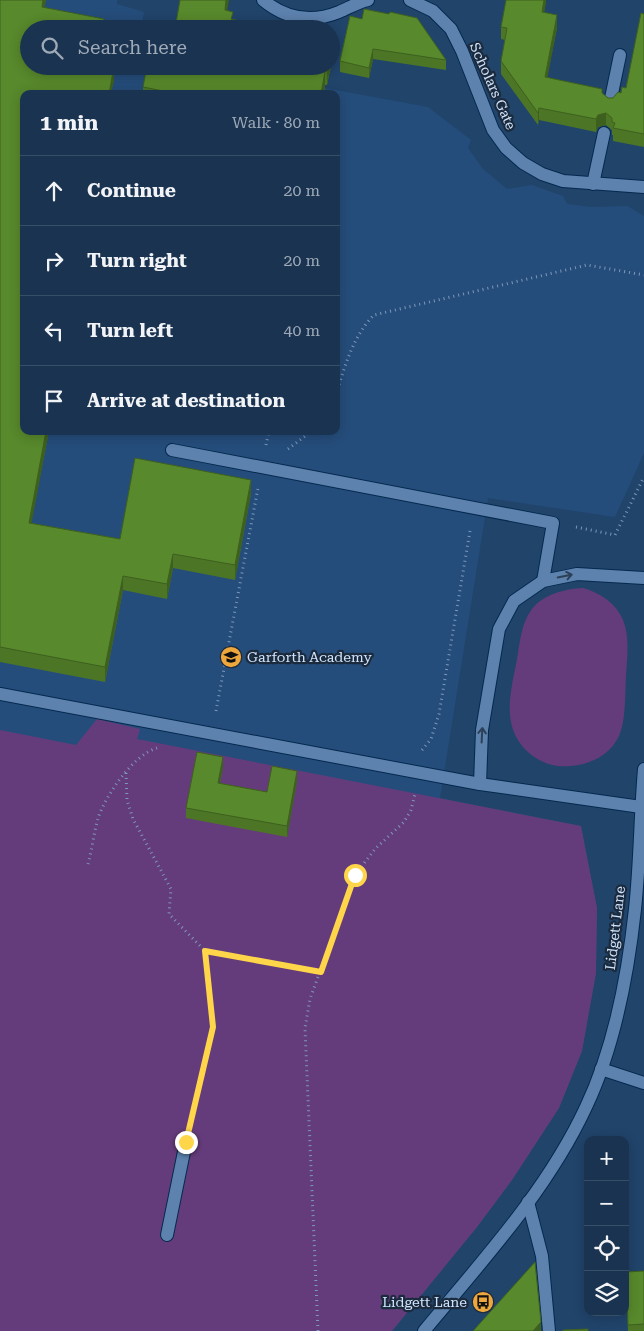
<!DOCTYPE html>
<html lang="en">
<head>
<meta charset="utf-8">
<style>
	:root { --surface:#193350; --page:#263f5a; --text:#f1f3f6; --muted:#9faab7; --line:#374e67 }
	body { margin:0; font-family:"Roboto Serif",serif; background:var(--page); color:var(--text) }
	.controls { position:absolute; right:15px; bottom:15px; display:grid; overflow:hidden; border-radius:10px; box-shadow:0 2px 12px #0003 }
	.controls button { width:45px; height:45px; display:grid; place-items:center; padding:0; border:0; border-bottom:1px solid var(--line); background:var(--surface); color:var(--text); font:25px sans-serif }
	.stop { position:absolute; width:15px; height:15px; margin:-11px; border:4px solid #ffd54a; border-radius:50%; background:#fff }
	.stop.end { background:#ffd54a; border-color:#fff; box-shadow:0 1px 5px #0008 }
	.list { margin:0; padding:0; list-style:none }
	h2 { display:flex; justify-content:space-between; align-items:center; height:65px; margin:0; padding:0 20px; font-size:21px }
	h2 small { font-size:16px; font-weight:400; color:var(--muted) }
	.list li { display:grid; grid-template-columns:32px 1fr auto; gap:15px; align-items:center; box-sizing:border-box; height:70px; padding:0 20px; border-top:1px solid var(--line) }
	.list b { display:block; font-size:19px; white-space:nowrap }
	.list em { font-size:16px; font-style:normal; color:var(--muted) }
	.icon { flex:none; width:28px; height:28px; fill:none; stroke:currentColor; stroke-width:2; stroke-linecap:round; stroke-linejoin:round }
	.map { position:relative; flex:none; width:644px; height:1331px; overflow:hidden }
	.search { position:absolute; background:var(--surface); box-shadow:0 2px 12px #0003; left:20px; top:20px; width:320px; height:55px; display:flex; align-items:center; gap:12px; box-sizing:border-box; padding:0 18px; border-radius:28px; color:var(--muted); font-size:19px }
	.panel { position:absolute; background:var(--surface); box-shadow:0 2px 12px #0003; left:20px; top:90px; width:320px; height:345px; border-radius:10px }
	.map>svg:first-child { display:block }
	.built { fill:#254d7b; fill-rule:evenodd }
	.green { fill:#653c7b }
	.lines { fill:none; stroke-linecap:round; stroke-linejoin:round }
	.service-casing { stroke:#05294e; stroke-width:14 }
	.minor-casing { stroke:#05294e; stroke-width:14 }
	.secondary-casing { stroke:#05294e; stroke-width:14 }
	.path { stroke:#7d98b8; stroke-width:3; stroke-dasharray:1 4; stroke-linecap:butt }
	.service { stroke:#5d82ae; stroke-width:12 }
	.minor { stroke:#5d82ae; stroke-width:12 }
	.secondary { stroke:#5d82ae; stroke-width:12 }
	.wall { fill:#4c7626 }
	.shaded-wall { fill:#3e601f }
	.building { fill:#58892c; stroke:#3e601f }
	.oneway { stroke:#2c4058 }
	.route { stroke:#ffd54a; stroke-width:6 }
	.labels { text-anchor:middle; stroke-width:4.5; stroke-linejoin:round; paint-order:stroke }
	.street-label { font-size:14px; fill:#d0e4fd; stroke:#1b2a3c }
	.poi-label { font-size:14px; fill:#d0e4fd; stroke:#1b2a3c; text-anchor:start }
</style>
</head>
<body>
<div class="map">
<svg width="644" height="1331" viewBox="0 0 644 1331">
	<rect width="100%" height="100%" fill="#21446b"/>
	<path class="built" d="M 0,0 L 117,0 L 117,4 L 144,12 L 141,29 L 29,29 L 29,66 L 205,66 L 428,107 L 471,140 L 468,148 L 483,169 L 507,189 L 532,185 L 563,196 L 567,204 L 591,207 L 627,206 L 644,216 L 644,453 L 615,517 L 488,498 L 440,798 L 581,826 L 597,908 L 596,973 L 582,1051 L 559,1108 L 512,1180 L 477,1227 L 392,1331 L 0,1331 ZM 24,94 L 336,94 L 336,431 L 24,431 Z"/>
	<g class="green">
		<path d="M 583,588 C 600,593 616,603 623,620 C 630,637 627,658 626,676 C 625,693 626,721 619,736 C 608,759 582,768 558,766 C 547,765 536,759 528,752 C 500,726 511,692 517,659 C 520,643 521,623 532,609 C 544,594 565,589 583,588 Z"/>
		<polygon points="97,719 140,729 137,739 581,826 597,908 596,973 582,1051 559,1108 512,1180 477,1227 392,1331 0,1331 0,730 76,745"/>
	</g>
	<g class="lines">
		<g class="service-casing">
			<g id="service">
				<polyline points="610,103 620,55"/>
				<polyline points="593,184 604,133"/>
				<polyline points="172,450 553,523 543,581"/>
				<polyline points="0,694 480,784 641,807"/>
				<polyline points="480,784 482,730 499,629 514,601 543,581 577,574 644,578"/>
				<polyline points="528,1202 542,1256 549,1331"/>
				<polyline points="167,1235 186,1142"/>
			</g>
		</g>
		<g class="minor-casing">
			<g id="minor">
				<path d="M 263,0 C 286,19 312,23 339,12 C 349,8 358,2 368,0"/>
				<polyline points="410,0 433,11 451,29 462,51 493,130 506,148 523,163 542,174 563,181 644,187"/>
				<polyline points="601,1069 644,1083"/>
			</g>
		</g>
		<g class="secondary-casing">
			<path id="secondary" d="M 424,1331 C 482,1261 547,1191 586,1107 C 614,1048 628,974 635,909 C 640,863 640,816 644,769"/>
		</g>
		<g class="path">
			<path d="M 336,394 C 345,366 353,336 374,315 L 587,265 L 644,275"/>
			<polyline points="266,445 269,431"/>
			<polyline points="288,449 312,431"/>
			<polyline points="576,527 615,535 644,477"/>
			<polyline points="216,711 258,488"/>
			<polyline points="422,750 431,739 439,714 470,531"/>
			<polyline points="126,773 127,800 133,819 171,889 169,914 205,951 213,1027 191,1121"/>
			<path d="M 88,864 C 92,849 94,833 98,818 C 106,795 133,755 157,748"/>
			<polyline points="205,951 321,971"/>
			<polyline points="318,1331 305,1028 310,999 355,875 375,849 404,822 411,810 415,794"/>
		</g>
		<use href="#service" class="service"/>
		<use href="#minor" class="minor"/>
		<use href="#secondary" class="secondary"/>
	</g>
	<g class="wall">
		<polygon points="0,0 46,0 44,8 104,29 29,29 114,80 24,431 49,431 31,523 120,539 251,494 235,580 173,568 167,599 123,590 105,682 0,662"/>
		<polygon points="546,0 544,12 557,28 547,77 602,93 608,98 613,98 621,93 626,88 644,14 644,147 613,141 613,135 612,135 612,130 606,125 598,127 596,132 539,120 538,125 501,74 501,61 505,40 501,39 501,27"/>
		<polygon points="350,16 446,60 446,70 373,59 369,78 340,72 340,61"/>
		<polygon points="168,66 331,66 327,85 325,85 324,94 143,94 143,87"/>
		<polygon points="223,767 220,783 267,792 297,781 287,837 186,818 186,808"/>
		<polygon points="644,1271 644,1331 628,1331 626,1272"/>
	</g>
	<g class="shaded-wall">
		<polygon points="43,0 46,0 42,22 42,7"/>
		<polygon points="226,0 229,0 225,24 225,10"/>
		<polygon points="544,0 546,0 546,3 542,25 542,12"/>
		<polygon points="557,15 557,28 545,90 545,77"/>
		<polygon points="333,40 333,55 331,64 331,50"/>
		<polygon points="373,49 373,59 369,78 369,68"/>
		<polygon points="114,66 114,80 111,94 109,94"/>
		<polygon points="328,66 331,66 327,85 327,71"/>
		<polygon points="325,71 325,85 324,94 321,94"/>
		<polygon points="539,108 539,120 538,125 538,113"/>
		<polygon points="606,113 606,125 598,127 596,132 596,119 598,115"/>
		<polygon points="46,431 49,431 29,537 29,523"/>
		<polygon points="251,480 251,494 235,580 235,565"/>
		<polygon points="173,554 173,568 167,599 167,584"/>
		<polygon points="123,576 123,590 105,682 105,667"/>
		<polygon points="223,757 223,767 218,793 218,783"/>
		<polygon points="297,771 297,781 287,837 287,826"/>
		<polygon points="541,1322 541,1331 533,1331"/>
	</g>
	<g class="building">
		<polygon points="0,0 43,0 42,7 104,19 102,29 29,29 29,66 114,66 109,94 24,94 24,431 46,431 29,523 120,539 135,458 251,480 235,565 173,554 167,584 123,576 105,667 0,647"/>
		<polygon points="180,0 226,0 225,10 233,12 231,19 278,29 175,29"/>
		<polygon points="506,0 544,0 542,12 557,15 545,77 602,89 602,93 608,98 613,98 618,92 621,93 622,87 626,88 641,13 644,14 644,134 613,128 615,123 612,122 612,118 606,113 598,115 596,119 539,108 538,113 501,61 507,28 501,27"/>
		<polygon points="364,9 389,14 390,12 417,18 446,60 373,49 369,68 340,61 350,16 362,19"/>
		<polygon points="331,40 333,40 331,50"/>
		<polygon points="147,66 167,67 328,66 327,71 325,71 321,94 178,94 143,87"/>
		<polygon points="197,752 223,757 218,783 267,792 272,766 297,771 287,826 186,808"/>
		<polygon points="535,1262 541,1322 533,1331 473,1331"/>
		<polygon points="644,1271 644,1324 628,1325 626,1272"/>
		<polygon points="588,1329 588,1331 563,1331 563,1330"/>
	</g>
	<defs><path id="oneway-shaft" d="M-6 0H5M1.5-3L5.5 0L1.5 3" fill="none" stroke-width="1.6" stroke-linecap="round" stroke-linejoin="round" transform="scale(1.25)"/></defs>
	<g class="oneway">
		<use href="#oneway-shaft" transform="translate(565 576) rotate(-11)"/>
		<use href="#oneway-shaft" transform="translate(482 735) rotate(-87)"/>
	</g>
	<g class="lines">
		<polyline class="route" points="186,1142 213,1027 205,951 321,972 355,875"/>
	</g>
	<defs>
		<g id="school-disc" transform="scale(1.125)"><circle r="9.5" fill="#eea73d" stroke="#1b2a3c"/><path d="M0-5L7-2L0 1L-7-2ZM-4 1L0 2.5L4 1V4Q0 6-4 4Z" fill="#111"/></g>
		<g id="bus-disc" transform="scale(1.125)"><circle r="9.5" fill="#eea73d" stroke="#1b2a3c"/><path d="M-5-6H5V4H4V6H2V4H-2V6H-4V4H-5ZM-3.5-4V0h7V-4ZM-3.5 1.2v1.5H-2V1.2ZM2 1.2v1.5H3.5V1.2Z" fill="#111"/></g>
	</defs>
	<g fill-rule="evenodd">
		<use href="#school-disc" x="231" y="657"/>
		<use href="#bus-disc" x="483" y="1302"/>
	</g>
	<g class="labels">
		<g class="street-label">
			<text transform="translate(493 86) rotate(66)" y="5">Scholars Gate</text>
			<text transform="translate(615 928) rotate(-83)" y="5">Lidgett Lane</text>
		</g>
		<g class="poi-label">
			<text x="247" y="662">Garforth Academy</text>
			<text x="467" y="1307" text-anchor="end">Lidgett Lane</text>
		</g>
	</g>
</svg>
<div class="controls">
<button>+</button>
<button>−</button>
<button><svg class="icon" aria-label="locate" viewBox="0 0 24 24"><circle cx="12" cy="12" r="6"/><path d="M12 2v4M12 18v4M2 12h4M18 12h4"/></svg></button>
<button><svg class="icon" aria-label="layers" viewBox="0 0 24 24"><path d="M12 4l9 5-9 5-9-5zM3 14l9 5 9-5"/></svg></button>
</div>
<div class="stop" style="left:355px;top:875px"></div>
<div class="stop end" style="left:186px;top:1142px"></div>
<div class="search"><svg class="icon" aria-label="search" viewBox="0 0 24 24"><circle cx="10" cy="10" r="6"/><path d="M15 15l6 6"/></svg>Search here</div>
<section class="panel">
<h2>1 min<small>Walk · 80 m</small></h2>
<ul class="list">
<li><svg class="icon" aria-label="ahead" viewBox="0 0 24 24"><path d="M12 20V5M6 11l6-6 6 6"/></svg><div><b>Continue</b></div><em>20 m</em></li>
<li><svg class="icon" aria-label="right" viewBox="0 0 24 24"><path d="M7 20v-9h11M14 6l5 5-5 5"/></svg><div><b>Turn right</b></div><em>20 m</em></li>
<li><svg class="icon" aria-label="left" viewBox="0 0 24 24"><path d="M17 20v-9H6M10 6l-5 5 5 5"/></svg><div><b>Turn left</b></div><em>40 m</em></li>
<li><svg class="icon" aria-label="arrive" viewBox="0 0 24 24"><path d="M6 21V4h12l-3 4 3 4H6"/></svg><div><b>Arrive at destination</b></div></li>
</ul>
</section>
</div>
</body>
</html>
